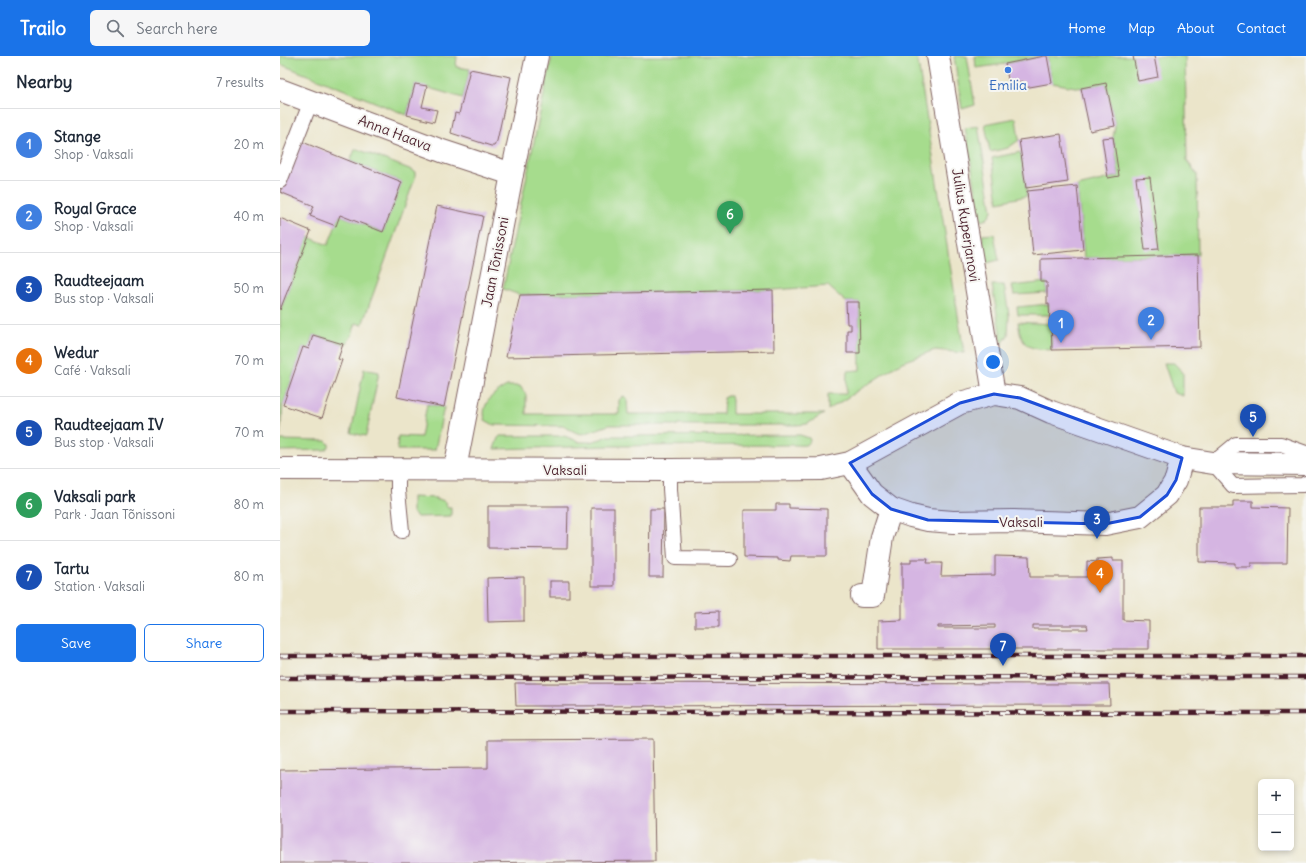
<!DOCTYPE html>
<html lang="en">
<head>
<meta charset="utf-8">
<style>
	:root { --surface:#fff; --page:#f6f6f7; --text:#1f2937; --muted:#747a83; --line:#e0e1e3; --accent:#1a73e8 }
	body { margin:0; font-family:Delius,sans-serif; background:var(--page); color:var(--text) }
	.controls { position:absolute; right:12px; bottom:12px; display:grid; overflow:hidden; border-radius:6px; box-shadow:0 2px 6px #0003 }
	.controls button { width:36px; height:36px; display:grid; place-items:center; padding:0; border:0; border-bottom:1px solid var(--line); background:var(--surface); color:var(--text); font:20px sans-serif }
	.you { position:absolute; left:713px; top:306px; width:14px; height:14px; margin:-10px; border:3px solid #fff; border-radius:50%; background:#1a73e8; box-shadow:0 0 0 6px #1a73e833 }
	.badge { display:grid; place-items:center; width:26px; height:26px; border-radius:50%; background:var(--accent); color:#fff; font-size:13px; font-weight:700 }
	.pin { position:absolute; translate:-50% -33px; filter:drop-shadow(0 1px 2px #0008) }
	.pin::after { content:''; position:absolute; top:21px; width:14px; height:12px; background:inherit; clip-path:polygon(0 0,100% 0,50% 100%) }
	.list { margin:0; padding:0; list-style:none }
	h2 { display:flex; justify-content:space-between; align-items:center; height:52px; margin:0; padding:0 16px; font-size:17px }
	h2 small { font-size:13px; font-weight:400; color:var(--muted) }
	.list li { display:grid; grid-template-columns:26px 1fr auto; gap:12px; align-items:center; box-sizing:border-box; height:72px; padding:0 16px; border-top:1px solid var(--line) }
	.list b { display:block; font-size:15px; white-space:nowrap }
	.list p { margin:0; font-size:13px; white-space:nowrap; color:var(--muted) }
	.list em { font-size:13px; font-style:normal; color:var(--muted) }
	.actions { display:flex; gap:8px; padding:12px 16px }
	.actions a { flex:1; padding:9px 0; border:1px solid var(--accent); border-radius:6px; text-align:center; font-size:14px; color:var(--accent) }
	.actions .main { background:var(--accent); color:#fff }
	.icon { flex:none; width:22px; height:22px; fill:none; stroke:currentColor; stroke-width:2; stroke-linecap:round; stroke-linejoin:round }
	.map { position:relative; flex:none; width:1026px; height:807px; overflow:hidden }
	header { display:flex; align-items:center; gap:24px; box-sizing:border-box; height:56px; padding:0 20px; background:var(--accent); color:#fff }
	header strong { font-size:19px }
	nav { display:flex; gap:22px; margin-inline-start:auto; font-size:14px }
	.search { width:280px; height:36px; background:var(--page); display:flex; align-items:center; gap:10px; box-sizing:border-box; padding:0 14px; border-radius:6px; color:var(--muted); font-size:15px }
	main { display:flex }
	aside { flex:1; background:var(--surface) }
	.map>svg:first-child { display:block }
	.green { fill:#a6dc8d; stroke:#787e5c }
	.building { fill:#d5b5e2; fill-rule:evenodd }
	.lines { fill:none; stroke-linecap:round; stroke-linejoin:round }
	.lane-casing { stroke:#826463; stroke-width:16 }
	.street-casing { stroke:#826463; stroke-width:24 }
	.secondary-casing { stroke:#826463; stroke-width:24 }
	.lane { stroke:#fff; stroke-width:14 }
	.street { stroke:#fff; stroke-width:22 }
	.secondary { stroke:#fff; stroke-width:22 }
	.rail-casing { stroke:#4a1f2b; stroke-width:4.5 }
	.rail { stroke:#f6f6f2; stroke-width:3; stroke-dasharray:9; stroke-linecap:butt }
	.marked { fill:#1d4ed8; fill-opacity:0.2; stroke:#1d4ed8; stroke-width:3; stroke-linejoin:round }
	.shop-dot { fill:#3f7fe0; stroke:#f6f6f2; stroke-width:1.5 }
	.labels { text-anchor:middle; stroke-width:4; stroke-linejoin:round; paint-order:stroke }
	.shop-label { font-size:14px; fill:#366cbe; stroke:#f6f6f2 }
	.street-label { font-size:14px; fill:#4a1f2b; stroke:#f6f6f2 }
</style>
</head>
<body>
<header>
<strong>Trailo</strong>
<div class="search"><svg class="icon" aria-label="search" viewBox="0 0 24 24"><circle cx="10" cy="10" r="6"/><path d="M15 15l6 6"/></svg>Search here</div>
<nav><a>Home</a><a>Map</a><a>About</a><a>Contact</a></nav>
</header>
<main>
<aside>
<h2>Nearby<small>7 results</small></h2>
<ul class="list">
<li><span class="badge" style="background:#3f7fe0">1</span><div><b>Stange</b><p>Shop · Vaksali</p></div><em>20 m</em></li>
<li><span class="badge" style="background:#3f7fe0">2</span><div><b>Royal Grace</b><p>Shop · Vaksali</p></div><em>40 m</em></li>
<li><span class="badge" style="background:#1a4fb4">3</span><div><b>Raudteejaam</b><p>Bus stop · Vaksali</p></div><em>50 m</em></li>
<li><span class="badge" style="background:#e8710a">4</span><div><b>Wedur</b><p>Café · Vaksali</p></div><em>70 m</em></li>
<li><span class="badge" style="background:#1a4fb4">5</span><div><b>Raudteejaam IV</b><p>Bus stop · Vaksali</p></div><em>70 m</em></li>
<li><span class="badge" style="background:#2e9e5b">6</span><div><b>Vaksali park</b><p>Park · Jaan Tõnissoni</p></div><em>80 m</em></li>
<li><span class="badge" style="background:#1a4fb4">7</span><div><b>Tartu</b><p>Station · Vaksali</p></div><em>80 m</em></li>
</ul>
<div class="actions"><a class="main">Save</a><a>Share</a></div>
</aside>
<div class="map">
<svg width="1026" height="807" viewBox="0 0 1026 807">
	<rect width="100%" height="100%" fill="#f6f6f2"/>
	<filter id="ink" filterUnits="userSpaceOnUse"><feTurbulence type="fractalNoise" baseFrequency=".025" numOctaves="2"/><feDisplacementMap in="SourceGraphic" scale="8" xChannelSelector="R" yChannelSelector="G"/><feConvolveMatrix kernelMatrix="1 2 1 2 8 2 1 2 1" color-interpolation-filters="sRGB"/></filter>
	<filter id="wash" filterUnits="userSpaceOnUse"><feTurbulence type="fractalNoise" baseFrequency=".012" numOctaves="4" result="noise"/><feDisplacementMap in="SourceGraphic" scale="16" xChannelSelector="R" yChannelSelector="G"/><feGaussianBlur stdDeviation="0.9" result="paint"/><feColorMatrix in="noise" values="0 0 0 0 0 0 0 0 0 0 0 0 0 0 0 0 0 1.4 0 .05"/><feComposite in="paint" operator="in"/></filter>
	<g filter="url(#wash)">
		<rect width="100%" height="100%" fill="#ebe5ca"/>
		<g class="green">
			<polygon points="0,0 177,0 176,11 190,13 183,42 135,28 127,59 0,8"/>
			<polygon points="272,0 637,0 684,297 655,294 622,306 548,354 548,338 566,338 567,315 580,314 579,246 566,246 548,230 493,234 240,239 223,233"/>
			<polygon points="674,0 687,0 695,49 682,53"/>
			<polygon points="695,0 764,0 725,8 696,12"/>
			<polygon points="767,0 905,0 907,105 917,118 918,199 804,202 797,130 839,120 833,81 835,70 826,28 801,32 772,27"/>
			<polygon points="736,62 739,84 728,92 710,96 705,68"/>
			<polygon points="698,70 712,155 707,163 701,165 685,72"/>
			<polygon points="77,93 132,114 135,116 135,122 82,269 76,267 72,279 67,287 63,288 33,279 29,293 23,291 3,349 0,380 0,255 28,181 48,189 60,159 103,176 122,126 70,105 75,94"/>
			<polygon points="741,96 747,140 718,146 712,102"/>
			<polygon points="714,178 719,204 707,207 702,179"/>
			<polygon points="767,226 767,237 734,239 732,230"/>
			<polygon points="712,229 724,229 729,259 728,279 722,288"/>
			<polygon points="769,248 770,259 738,259 737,251"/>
			<path d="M 738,266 L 771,268 L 772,294 C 747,293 742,291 738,266 Z"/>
			<polygon points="884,307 894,307 903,317 903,340 894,337"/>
			<polygon points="84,313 99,316 86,380 71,377"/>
			<path d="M 227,330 L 240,330 L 246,339 L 246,358 L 339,358 L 339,344 L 342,341 L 344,340 L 347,343 L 348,358 L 443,358 L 444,342 L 448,340 L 451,340 L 452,343 L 452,358 L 544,358 L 527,368 L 516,369 L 329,369 L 303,378 L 297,377 L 283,370 L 214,369 L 205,364 C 201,347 213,337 227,330 Z"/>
			<polygon points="147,348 164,351 155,394 117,394 118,380 141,381"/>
			<path d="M 520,379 L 529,382 L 530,384 C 529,391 521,389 515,389 L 330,390 L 214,393 L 218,382 L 220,380 L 284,380 L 300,386 L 310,386 L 321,383 L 327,380 Z"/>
			<polygon points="0,384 46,385 49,388 49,391 45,394 0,395"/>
			<polygon points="132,441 156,442 156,444 162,444 166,447 167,451 171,451 171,460 137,461 132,456"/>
		</g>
		<g id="blocks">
			<g class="building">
				<polygon points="764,0 767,0 772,27 744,32 743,25 729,28 725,8"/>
				<polygon points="853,0 874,0 878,21 858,25"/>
				<polygon points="190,13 231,21 217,85 214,90 211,90 171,77 175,57 179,58"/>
				<polygon points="826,27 835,70 810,75 801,32"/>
				<polygon points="135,28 147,30 142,51 157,54 154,66 127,59"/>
				<polygon points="781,78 788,126 746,132 739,84"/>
				<polygon points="833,81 839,120 828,122 822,82"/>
				<polygon points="20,85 122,126 103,176 60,159 56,170 30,160 34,150 0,136"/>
				<polygon points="870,121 879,193 865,194 856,122"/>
				<polygon points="797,130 803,194 753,199 747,135"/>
				<polygon points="157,150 203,160 164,351 117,341"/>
				<polygon points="0,162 31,175 0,254"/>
				<polygon points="918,199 920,291 772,294 771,268 770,268 769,248 767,248 767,226 761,226 761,203"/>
				<polygon points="493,234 494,295 226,301 240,239"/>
				<polygon points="566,246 579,246 580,297 567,297 567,274 571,274 571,268 567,268"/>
				<polygon points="33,279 63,288 58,303 62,304 42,362 3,349 23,291 29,293"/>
				<polygon points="953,445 973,445 973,451 1008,452 1007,507 971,507 971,511 955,511 955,507 919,506 919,451 953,451"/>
				<polygon points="496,448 509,448 509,452 547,453 547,500 511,500 510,505 498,504 498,502 464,501 464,454 496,454"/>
				<polygon points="208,450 288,450 287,493 208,492"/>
				<rect x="311" y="452" width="23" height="78"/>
				<polygon points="370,453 384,453 383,521 369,521"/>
				<path d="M 715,500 L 749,501 L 750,521 L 807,521 L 807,505 L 817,506 L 817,503 L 833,502 L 833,505 L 843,505 L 843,564 L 869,565 L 869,593 L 598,593 L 598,565 L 622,564 L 622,507 L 631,507 L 631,503 L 648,503 L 647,507 L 662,507 L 661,520 L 715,519 ZM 715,569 L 715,572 L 658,572 L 658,570 ZM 753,569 L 807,569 L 808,573 L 753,573 Z"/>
				<polygon points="244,521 244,565 208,566 207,522"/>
				<rect x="270" y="525" width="19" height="16"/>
				<polygon points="439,555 439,571 415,571 415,556"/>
				<polygon points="235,627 829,628 830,649 236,650"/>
				<polygon points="373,683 375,805 180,807 0,807 0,714 208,712 208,684"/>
			</g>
		</g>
	</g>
	<g filter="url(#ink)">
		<use href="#blocks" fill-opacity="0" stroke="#826463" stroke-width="1"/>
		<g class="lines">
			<g class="lane-casing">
				<g id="lane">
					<polyline points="0,125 31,45"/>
					<polyline points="1026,397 1001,388 956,388 933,407 953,430 1023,429 1026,427"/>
					<polyline points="118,413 118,435 122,475"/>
					<polyline points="390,414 390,433 395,502 450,503"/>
				</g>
			</g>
			<g class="street-casing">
				<g id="street">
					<polyline points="658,0 714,338"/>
					<polyline points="0,34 162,95 232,118"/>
					<polyline points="570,407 592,438 611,453 631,460 648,464 673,466 733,465 825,468 860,461 887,439 896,424 902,402"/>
					<polyline points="175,413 232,118 257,0"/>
					<polyline points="582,540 593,540 602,481 611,453"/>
				</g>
			</g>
			<g class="secondary-casing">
				<polyline id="secondary" points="0,413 390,414 541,413 570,407 680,347 714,338 740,342 771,356 902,402 933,407 1026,408"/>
			</g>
			<use href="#lane" class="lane"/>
			<use href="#street" class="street"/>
			<use href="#secondary" class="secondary"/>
			<g class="rail-casing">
				<g id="rail">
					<polyline points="0,600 1026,600"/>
					<polyline points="0,622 1026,621"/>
					<polyline points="0,655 1026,657"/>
				</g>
			</g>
			<use href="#rail" class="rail"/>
		</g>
	</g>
	<path class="marked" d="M 714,338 L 740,342 L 902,402 L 896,424 L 887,439 L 860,461 L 825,468 L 648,464 L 611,453 L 592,438 L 570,407 L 680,347 Z"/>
	<circle class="shop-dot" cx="728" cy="14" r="4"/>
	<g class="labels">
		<g class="shop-label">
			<text x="728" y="34">Emilia</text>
		</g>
		<g class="street-label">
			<text transform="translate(115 77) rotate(21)" y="5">Anna Haava</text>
			<text transform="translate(686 169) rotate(81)" y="5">Julius Kuperjanovi</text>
			<text transform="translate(215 206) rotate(-79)" y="5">Jaan Tõnissoni</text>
			<text x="285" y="419">Vaksali</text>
			<text x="741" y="471">Vaksali</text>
		</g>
	</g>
</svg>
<div class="controls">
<button>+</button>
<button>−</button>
</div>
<div class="you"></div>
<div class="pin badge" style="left:781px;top:287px;background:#3f7fe0">1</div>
<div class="pin badge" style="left:871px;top:284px;background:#3f7fe0">2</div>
<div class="pin badge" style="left:817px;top:483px;background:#1a4fb4">3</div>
<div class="pin badge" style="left:820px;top:537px;background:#e8710a">4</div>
<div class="pin badge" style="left:973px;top:381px;background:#1a4fb4">5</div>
<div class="pin badge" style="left:450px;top:178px;background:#2e9e5b">6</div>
<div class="pin badge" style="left:723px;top:610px;background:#1a4fb4">7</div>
</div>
</main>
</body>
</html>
